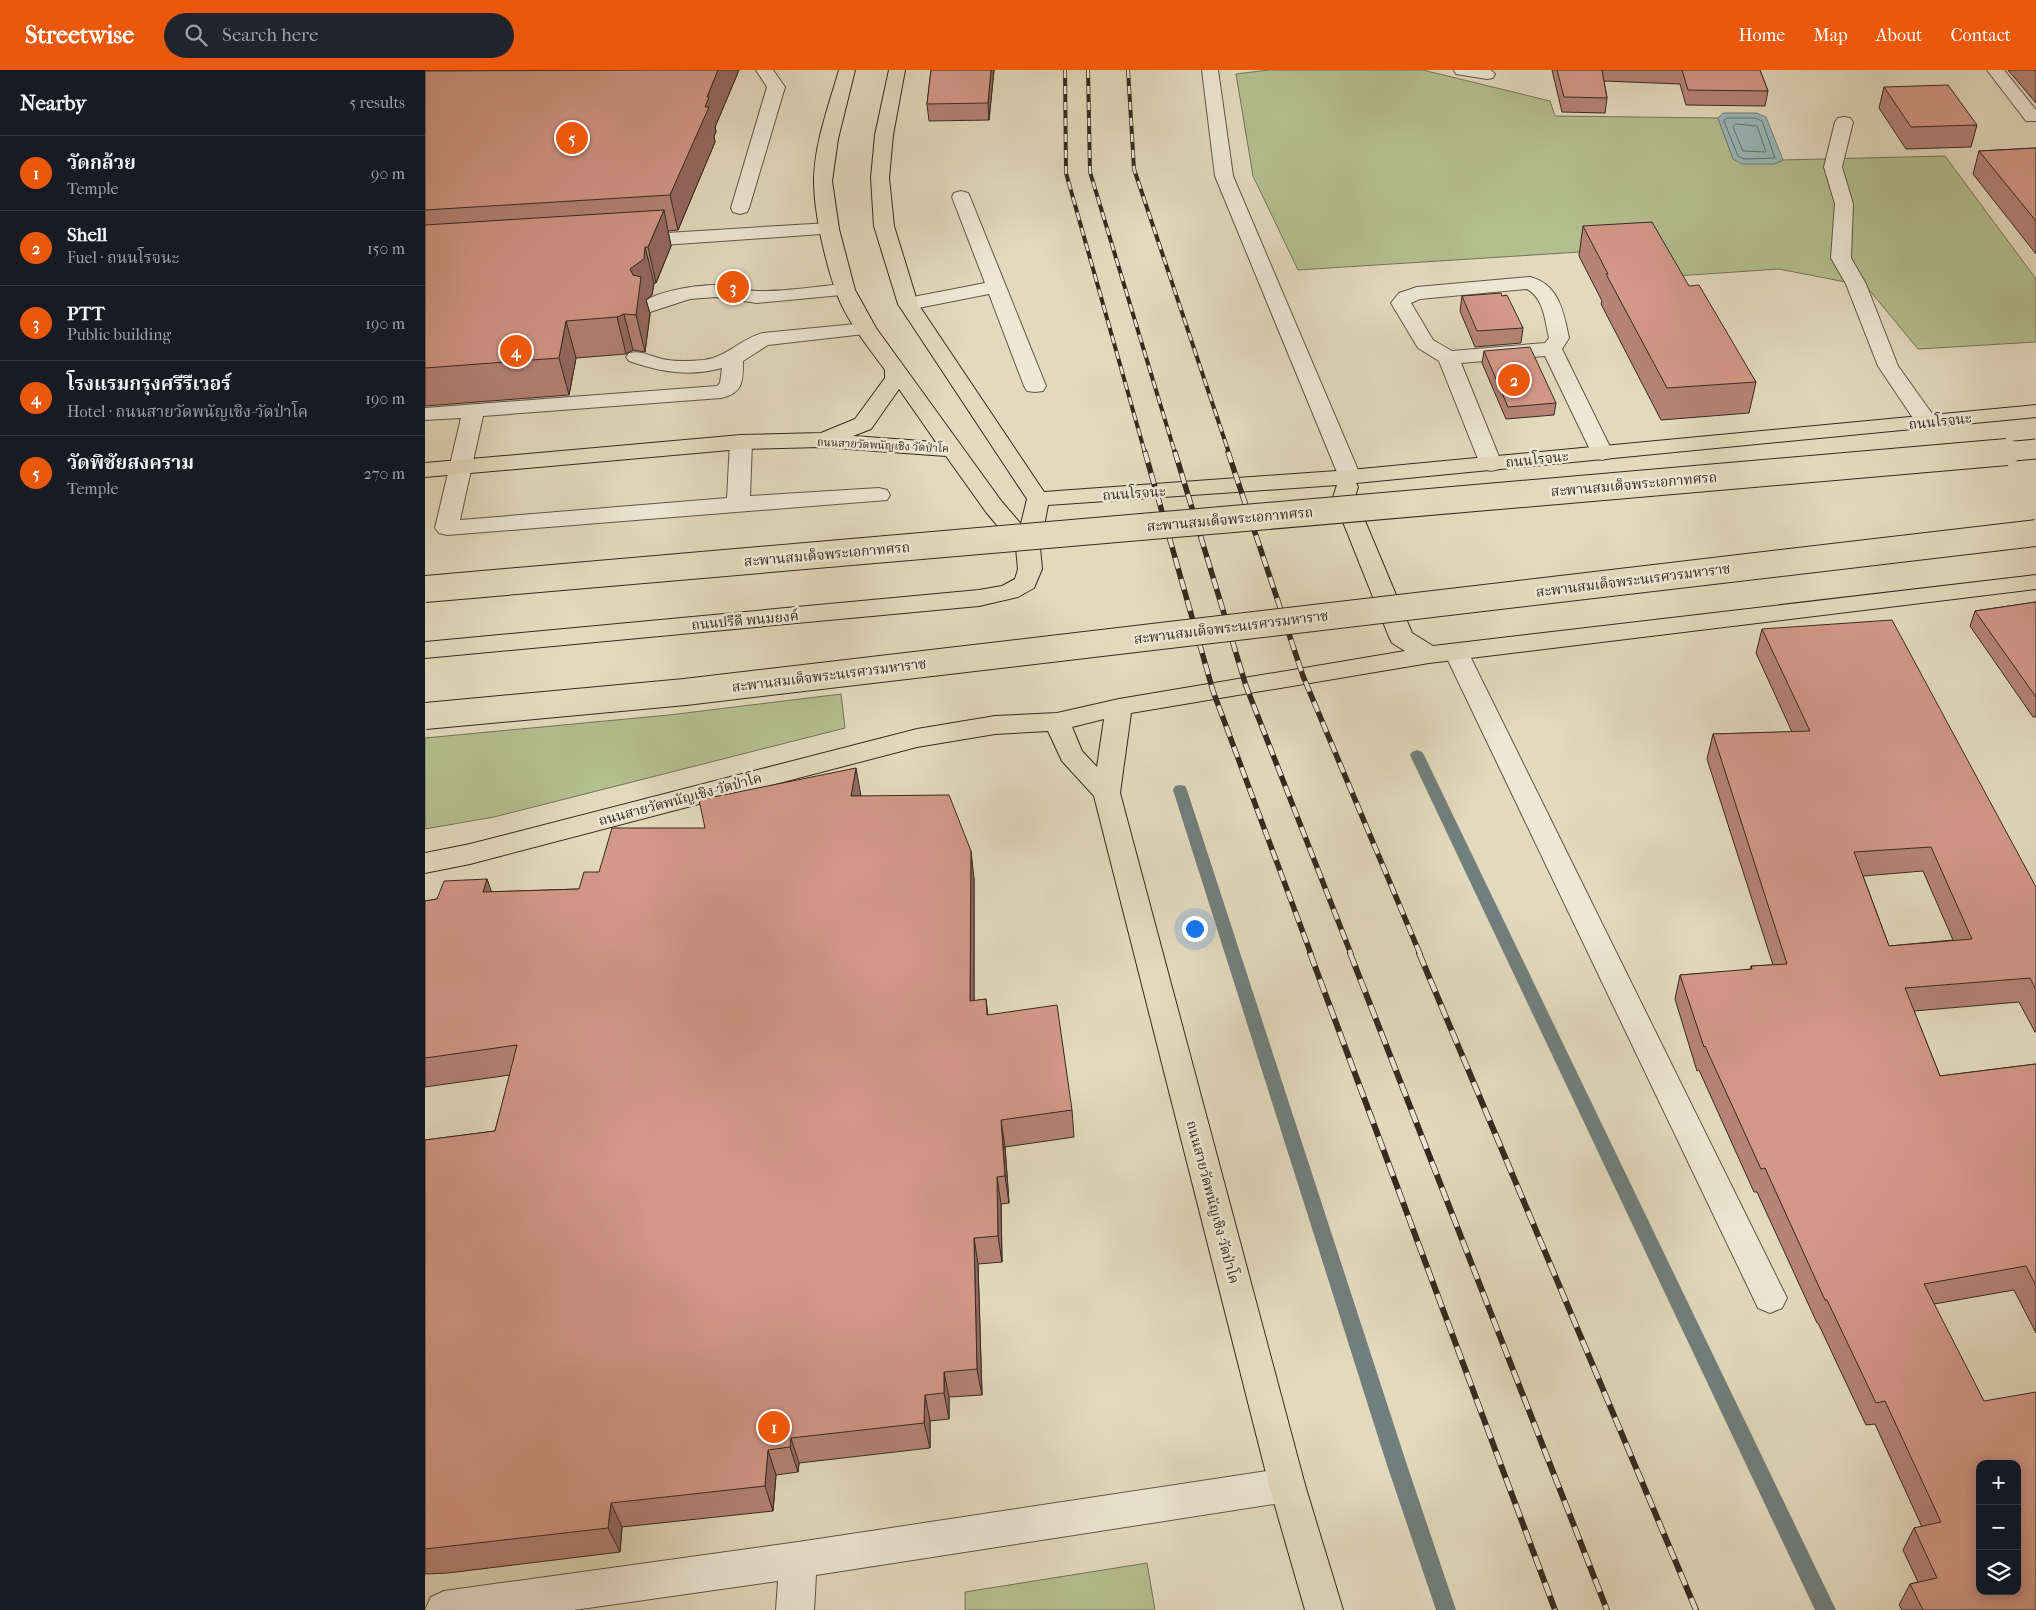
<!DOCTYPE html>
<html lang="en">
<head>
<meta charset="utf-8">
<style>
	:root { --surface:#171b24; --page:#20242c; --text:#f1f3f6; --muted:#9ea1a6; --line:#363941; --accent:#ea580c }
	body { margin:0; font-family:"IM FELL French Canon","Noto Serif Thai",serif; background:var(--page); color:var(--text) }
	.controls { position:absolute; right:15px; bottom:15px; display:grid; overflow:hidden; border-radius:10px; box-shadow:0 2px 12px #0003 }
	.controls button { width:45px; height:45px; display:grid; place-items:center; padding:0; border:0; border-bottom:1px solid var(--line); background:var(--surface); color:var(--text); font:25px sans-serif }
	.you { position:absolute; left:769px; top:858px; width:18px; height:18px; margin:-12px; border:4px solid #fff; border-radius:50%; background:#1a73e8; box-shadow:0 0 0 8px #1a73e833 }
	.badge { display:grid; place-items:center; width:32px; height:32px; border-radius:50%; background:var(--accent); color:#fff; font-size:16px; font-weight:700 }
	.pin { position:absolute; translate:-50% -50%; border:2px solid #fff; box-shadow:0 1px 5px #0006 }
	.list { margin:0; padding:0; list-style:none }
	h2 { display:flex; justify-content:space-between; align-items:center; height:65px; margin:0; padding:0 20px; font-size:21px }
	h2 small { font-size:16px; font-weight:400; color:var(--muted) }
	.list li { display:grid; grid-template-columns:32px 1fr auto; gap:15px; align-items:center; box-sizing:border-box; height:75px; padding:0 20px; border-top:1px solid var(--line) }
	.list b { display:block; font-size:19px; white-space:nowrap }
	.list p { margin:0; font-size:16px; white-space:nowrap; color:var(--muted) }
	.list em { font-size:16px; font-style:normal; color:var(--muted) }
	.icon { flex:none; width:28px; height:28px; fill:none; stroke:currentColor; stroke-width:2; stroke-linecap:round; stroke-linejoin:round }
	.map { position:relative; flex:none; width:1611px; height:1540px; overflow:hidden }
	header { display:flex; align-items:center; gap:30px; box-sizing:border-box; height:70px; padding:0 25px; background:var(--accent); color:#fff }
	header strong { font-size:24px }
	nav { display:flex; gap:28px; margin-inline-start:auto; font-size:18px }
	.search { width:350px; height:45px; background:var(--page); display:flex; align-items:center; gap:12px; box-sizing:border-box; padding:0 18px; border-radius:28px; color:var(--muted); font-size:19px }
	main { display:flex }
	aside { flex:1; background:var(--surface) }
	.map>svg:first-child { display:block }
	.green { fill:#b4bf90; stroke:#747458 }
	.water { fill:#99b8bb; stroke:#717f7d }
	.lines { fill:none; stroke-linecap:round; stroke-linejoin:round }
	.shore { stroke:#67716e; stroke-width:1 }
	.stream { fill:#717f7d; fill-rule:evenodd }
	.minor-casing { stroke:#605647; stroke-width:2 }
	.major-casing { stroke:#352a20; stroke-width:2 }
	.minor { fill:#ede7d4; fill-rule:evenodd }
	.major { fill:#e3dabd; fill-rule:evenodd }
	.rail-far2-casing { stroke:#352a20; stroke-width:4 }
	.rail-far1-casing { stroke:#352a20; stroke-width:5.5 }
	.rail-casing { stroke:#352a20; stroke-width:6 }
	.rail-far2 { stroke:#ede7d4; stroke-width:2.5; stroke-dasharray:8; stroke-linecap:butt }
	.rail-far1 { stroke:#ede7d4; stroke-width:4; stroke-dasharray:11; stroke-linecap:butt }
	.rail { stroke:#ede7d4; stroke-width:4.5; stroke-dasharray:14; stroke-linecap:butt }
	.major-bridge-far1-casing { stroke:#352a20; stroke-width:21; stroke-linecap:butt }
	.major-bridge-casing { stroke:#352a20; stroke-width:28; stroke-linecap:butt }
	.major-bridge-far1 { stroke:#e3dabd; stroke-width:19 }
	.major-bridge { stroke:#e3dabd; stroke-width:26 }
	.wall { fill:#b68376; stroke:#352a20; fill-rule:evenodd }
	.shaded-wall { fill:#946a60; stroke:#352a20 }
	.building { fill:#d49889; stroke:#352a20; fill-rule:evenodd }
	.labels { text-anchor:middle; stroke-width:5; stroke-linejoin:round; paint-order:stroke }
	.far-street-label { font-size:11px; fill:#352a20; stroke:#ede7d4 }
	.street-label { font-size:14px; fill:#352a20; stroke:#ede7d4 }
</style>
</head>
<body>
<header>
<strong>Streetwise</strong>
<div class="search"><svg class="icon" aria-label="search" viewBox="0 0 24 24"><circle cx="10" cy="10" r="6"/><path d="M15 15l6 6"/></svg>Search here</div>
<nav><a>Home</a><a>Map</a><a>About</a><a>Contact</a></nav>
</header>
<main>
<aside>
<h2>Nearby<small>5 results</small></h2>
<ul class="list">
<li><span class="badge">1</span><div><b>วัดกล้วย</b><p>Temple</p></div><em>90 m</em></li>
<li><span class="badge">2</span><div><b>Shell</b><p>Fuel · ถนนโรจนะ</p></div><em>150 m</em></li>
<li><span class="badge">3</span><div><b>PTT</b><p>Public building</p></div><em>190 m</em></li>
<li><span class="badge">4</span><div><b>โรงแรมกรุงศรีรืเวอร์</b><p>Hotel · ถนนสายวัดพนัญเชิง-วัดป่าโค</p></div><em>190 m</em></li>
<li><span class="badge">5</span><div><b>วัดพิชัยสงคราม</b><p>Temple</p></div><em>270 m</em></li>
</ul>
</aside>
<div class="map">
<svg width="1611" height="1540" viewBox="0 0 1611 1540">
	<rect width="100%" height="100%" fill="#e3dabd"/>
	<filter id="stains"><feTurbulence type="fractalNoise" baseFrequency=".004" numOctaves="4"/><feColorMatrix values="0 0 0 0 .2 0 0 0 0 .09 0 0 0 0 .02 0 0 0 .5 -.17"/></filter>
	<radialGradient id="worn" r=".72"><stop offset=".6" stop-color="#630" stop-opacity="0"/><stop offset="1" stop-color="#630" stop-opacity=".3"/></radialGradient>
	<g class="green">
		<polygon points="844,0 998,0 1125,31 1130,46 1293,48 1308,89 1349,94 1358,90 1520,86 1611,209 1611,272 1493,279 1441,216 1354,199 1251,206 1233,177 873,200 828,106 811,4"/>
		<polygon points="416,624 420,658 69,747 0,759 0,668 244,645"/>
		<polygon points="722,1493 730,1540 540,1540 540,1522"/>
	</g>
	<polygon class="water" points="1298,43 1331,43 1341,47 1358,90 1349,94 1317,94 1308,89 1293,48"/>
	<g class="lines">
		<g class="shore">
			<polygon points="1302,48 1330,48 1337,51 1350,88 1319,89 1313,86 1299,51"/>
			<polygon points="1311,54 1332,56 1341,82 1318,81 1308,57"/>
		</g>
		<g class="stream">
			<polygon points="992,680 997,682 999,685 1411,1540 1390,1540 985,685 987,682"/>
			<polygon points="755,715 760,716 762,720 982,1395 1031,1540 1011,1540 962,1395 748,720 750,716"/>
		</g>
		<g class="minor-casing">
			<g id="minor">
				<polygon points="331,0 348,0 360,17 324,138 322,142 315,144 308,142 306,138 342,17"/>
				<polygon points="777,0 793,0 808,106 936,407 933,412 925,414 917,412 914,407 790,106"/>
				<polygon points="1029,0 1066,0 1070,4 1068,8 1062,9 1031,4"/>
				<polygon points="1562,0 1579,0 1611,40 1611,51 1601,51"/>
				<polygon points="1419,47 1425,48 1428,52 1417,97 1428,134 1426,188 1441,214 1473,296 1513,352 1510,357 1502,359 1494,357 1453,296 1421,214 1406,188 1410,134 1399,97 1410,52 1413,48"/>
				<polygon points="536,121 543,123 545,127 621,316 618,321 610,322 602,321 599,316 564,224 483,240 476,238 473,234 476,230 483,228 560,213 527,127 529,123"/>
				<polygon points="404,153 411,155 414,159 411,163 209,177 202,175 199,171 202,167 209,165"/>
				<path d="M 1105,207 C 1134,214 1139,243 1144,268 L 1137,279 L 1188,383 L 1185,388 L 1177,390 L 1169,388 L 1120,286 L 1036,293 L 1077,394 L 1074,399 L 1066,401 L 1058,399 L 1055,394 L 1014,291 L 993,278 L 966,233 L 974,223 L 992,217 ZM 1102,219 C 1119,228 1120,251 1124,268 L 1120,273 L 1027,281 L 1008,270 L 986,233 L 995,229 Z"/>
				<path d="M 420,214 L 427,216 L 430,220 L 427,224 L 332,233 L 291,227 L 265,229 L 225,242 L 218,240 L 215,236 C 225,221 273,215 291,215 C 305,215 318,221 332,221 C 361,222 391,216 420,214 Z"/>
				<path d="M 441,253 L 448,255 L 451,259 L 448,263 L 343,275 L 318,291 C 318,312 318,323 296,328 L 58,346 L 35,450 L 302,428 L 305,372 L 308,367 L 316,365 L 324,367 L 327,372 L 325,426 L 454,418 L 462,420 L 465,425 L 462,430 L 22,465 L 14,463 L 10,458 L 36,348 L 0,350 L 0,338 L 292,316 L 295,313 L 297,298 C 265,307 235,302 204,291 L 201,287 L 204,283 C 216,280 225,286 237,289 C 250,292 266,291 279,290 C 302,287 317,268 338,263 Z"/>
				<polygon points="1031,574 1040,576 1043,582 1357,1218 1362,1228 1357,1238 1345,1243 1333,1238 1019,582 1022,576"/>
				<polygon points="862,1398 875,1403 880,1415 875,1427 862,1432 391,1505 389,1540 351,1540 353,1511 149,1540 0,1540 6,1527 19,1521 373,1472"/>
			</g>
		</g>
		<g class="major-casing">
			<path id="major" d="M 414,0 L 430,0 L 413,69 L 407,111 L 414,159 L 430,220 L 451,258 L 577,432 L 596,454 L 602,429 L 473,234 L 449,156 L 446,108 L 450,65 L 464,0 L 480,0 L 468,65 L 464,108 L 469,156 L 493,234 L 619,422 L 925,400 L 1611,335 L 1611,347 L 931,413 L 933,417 L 930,427 L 987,563 L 1008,576 L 1611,505 L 1611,519 L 1004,593 L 706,643 L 695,723 L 880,1415 L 918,1540 L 880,1540 L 844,1415 L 669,726 L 637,691 L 623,661 L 570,664 L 492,677 L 45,794 L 0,803 L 0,783 L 45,774 L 492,659 L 570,646 L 632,643 L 694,629 L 980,581 L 967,573 L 964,567 L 908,427 L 912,415 L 623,435 L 615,477 L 617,499 L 609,518 L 593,527 L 554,536 L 0,588 L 0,572 L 554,520 L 577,516 L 590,509 L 593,499 L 591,478 L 561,442 L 521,386 L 396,377 L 316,379 L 0,407 L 0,393 L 316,365 L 396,363 L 430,349 L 460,308 L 460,300 C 442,275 420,249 410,219 C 400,190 389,142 389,111 C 389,75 404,35 414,0 ZM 474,319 L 511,372 L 428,366 L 446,359 ZM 679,649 L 672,697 L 657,681 L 647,657 Z"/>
		</g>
		<use href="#minor" class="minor"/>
		<use href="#major" class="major"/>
		<g class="rail-far2-casing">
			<g id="rail-far2">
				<polyline points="640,0 641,103 720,383"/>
				<polyline points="663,0 665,102 750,383"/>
				<polyline points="703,0 709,99 804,383"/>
			</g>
		</g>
		<g class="rail-far1-casing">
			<g id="rail-far1">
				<polyline points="720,382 788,621 886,884"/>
				<polyline points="750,382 821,616 926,884"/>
				<polyline points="803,382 878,606 995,884"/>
			</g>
		</g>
		<g class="rail-casing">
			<g id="rail">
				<polyline points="885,883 1130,1540"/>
				<polyline points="925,883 1182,1540"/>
				<polyline points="994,883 1271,1540"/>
			</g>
		</g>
		<use href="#rail-far2" class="rail-far2"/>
		<use href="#rail-far1" class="rail-far1"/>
		<use href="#rail" class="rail"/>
		<g class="major-bridge-far1-casing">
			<polyline id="major-bridge-far1" points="1567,383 1611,379"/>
		</g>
		<g class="major-bridge-casing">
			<g id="major-bridge">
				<polyline points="0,519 1582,382"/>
				<polyline points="0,646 260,622 1611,463"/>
			</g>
		</g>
		<use href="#major-bridge-far1" class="major-bridge-far1"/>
		<use href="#major-bridge" class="major-bridge"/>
	</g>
	<g class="wall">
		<polygon points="0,0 314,0 290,57 291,62 289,66 290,72 253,160 243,161 246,176 231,213 229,213 227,225 221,230 225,244 220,282 208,280 201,284 151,288 144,325 0,336"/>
		<polygon points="506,0 569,0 564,50 504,51 502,34"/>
		<polygon points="1127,0 1335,0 1343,21 1340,36 1261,35 1255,14 1179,11 1182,28 1180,43 1137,42"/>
		<polygon points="1583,0 1611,0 1611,33"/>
		<polygon points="1459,17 1552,55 1546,77 1481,79 1454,38"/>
		<polygon points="1611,78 1611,184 1548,104 1554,81"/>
		<polygon points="1158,156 1264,216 1331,312 1324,343 1236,350 1176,234 1177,231 1154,186"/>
		<polygon points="1037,226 1077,226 1098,258 1096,273 1050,277 1035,241"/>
		<polygon points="1059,281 1131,333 1129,345 1081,349 1057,293"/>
		<polygon points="1611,532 1611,647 1608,647 1545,556 1550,541"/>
		<path d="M 1337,559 L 1611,817 L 1611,962 L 1610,962 L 1594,932 L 1489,941 L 1515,1006 L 1611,994 L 1611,1263 L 1589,1220 L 1509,1234 L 1611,1540 L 1477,1540 L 1474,1535 L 1485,1514 L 1493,1512 L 1478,1480 L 1489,1458 L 1497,1457 L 1450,1354 L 1441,1355 L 1393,1253 L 1392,1253 L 1332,1122 L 1329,1122 L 1274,1000 L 1272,1001 L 1250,929 L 1255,905 L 1325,900 L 1326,896 L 1348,895 L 1282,689 L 1288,664 L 1367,662 L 1331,583 ZM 1498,801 L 1528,870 L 1464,876 L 1438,806 Z"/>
		<polygon points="436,726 549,808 549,931 561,929 563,945 647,1040 649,1067 580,1077 584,1133 576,1134 577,1192 553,1194 557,1325 524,1327 524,1349 505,1351 505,1378 374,1393 373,1402 351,1405 348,1441 197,1457 195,1482 23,1503 0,1504 0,1070 70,1061 85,1005 0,1017 0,831 12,829 62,809 66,822 154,819 174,802 280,758"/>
	</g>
	<g class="shaded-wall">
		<polygon points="293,0 314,0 290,57 291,62 289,66 290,72 253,160 245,125 280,37 282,27"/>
		<polygon points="566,0 569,0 564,50 563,33"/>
		<polygon points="239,140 246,176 231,213 223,177"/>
		<polygon points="220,177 229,213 227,225 221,230 225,244 220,282 211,245 205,199"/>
		<polygon points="199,244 208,280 201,284 192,247"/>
		<polygon points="141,251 151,288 144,325 134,288"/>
		<polygon points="431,698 436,726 426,726"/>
		<polygon points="546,781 549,808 549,958 545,931"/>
		<polygon points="62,809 72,837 58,822"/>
		<polygon points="576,1050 580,1077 584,1133 580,1106"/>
		<polygon points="572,1107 576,1134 577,1192 573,1166"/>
		<polygon points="549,1168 553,1194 557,1325 552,1299"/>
		<polygon points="519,1302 524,1327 524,1349 519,1323"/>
		<polygon points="500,1325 505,1351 505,1378 499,1353"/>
		<polygon points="366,1368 374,1393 373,1402 365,1377"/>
		<polygon points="343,1380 351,1405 348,1441 340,1416"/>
		<polygon points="186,1433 197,1457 195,1482 183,1458"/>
	</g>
	<g class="building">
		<polygon points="222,0 293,0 282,27 284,27 280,37 284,37 245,125 0,140 0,1"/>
		<polygon points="506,0 566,0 563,33 502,34"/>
		<polygon points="1132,0 1177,0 1182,28 1139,27"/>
		<polygon points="1257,0 1335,0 1343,21 1263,20"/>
		<polygon points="1523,15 1552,55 1486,57 1459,17"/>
		<polygon points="1611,78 1611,151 1554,81"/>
		<polygon points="239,140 223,177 220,177 219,189 205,199 208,205 216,207 211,245 199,244 192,247 141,251 134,288 0,298 0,155"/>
		<polygon points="1227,152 1264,216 1274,215 1331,312 1242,318 1181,204 1183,204 1158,156"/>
		<polygon points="1076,223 1077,226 1082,225 1098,258 1052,261 1037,226"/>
		<polygon points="1105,277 1131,333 1083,337 1059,281"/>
		<polygon points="1611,532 1611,627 1550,541"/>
		<path d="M 1467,550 L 1611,817 L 1611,920 L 1605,908 L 1480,918 L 1515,1006 L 1611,994 L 1611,1216 L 1601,1196 L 1499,1214 L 1559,1331 L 1611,1322 L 1611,1540 L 1498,1540 L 1485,1514 L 1512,1508 L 1489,1458 L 1516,1452 L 1460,1331 L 1451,1333 L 1402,1230 L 1400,1230 L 1340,1098 L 1336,1099 L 1280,976 L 1279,977 L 1255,905 L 1327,899 L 1326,896 L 1362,894 L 1288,664 L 1385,661 L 1337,559 ZM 1506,777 L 1547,869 L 1464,876 L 1429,782 ZM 1555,1394 L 1592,1394 L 1592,1521 L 1555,1521 Z"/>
		<polygon points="431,698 426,726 524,725 546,781 545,931 561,929 562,945 632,935 647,1040 576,1050 580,1106 572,1107 573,1166 549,1168 552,1299 519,1302 519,1323 500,1325 499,1353 366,1368 365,1377 343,1380 340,1416 186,1433 183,1458 0,1479 0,1070 70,1061 92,975 0,988 0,831 12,829 19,811 62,809 58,822 154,819 159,802 174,802 187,758 280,758 274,730"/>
	</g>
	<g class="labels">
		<g class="far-street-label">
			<text transform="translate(458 375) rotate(3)" y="4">ถนนสายวัดพนัญเชิง-วัดป่าโค</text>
		</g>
		<g class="street-label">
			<text transform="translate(1515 351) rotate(-6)" y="5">ถนนโรจนะ</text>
			<text transform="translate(1112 389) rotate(-6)" y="5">ถนนโรจนะ</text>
			<text transform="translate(1209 414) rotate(-5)" y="5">สะพานสมเด็จพระเอกาทศรถ</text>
			<text transform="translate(709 423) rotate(-4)" y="5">ถนนโรจนะ</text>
			<text transform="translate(805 449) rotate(-5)" y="5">สะพานสมเด็จพระเอกาทศรถ</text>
			<text transform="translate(402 484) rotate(-5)" y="5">สะพานสมเด็จพระเอกาทศรถ</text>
			<text transform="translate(1208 510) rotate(-7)" y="5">สะพานสมเด็จพระนเรศวรมหาราช</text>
			<text transform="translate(320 550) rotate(-5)" y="5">ถนนปรีดี พนมยงค์</text>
			<text transform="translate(806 557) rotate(-7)" y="5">สะพานสมเด็จพระนเรศวรมหาราช</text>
			<text transform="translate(404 605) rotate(-7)" y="5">สะพานสมเด็จพระนเรศวรมหาราช</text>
			<text transform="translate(255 729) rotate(-15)" y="5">ถนนสายวัดพนัญเชิง-วัดป่าโค</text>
			<text transform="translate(788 1132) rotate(75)" y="5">ถนนสายวัดพนัญเชิง-วัดป่าโค</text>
		</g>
	</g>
	<rect width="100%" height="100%" filter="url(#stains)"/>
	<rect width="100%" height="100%" fill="url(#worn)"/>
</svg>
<div class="controls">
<button>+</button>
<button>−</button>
<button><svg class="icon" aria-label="layers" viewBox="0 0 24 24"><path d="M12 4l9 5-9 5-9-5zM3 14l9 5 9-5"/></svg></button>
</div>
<div class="you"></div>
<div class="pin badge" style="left:349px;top:1357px">1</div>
<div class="pin badge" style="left:1089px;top:310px">2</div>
<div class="pin badge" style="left:308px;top:217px">3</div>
<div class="pin badge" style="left:91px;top:281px">4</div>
<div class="pin badge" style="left:147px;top:68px">5</div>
</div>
</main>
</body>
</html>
